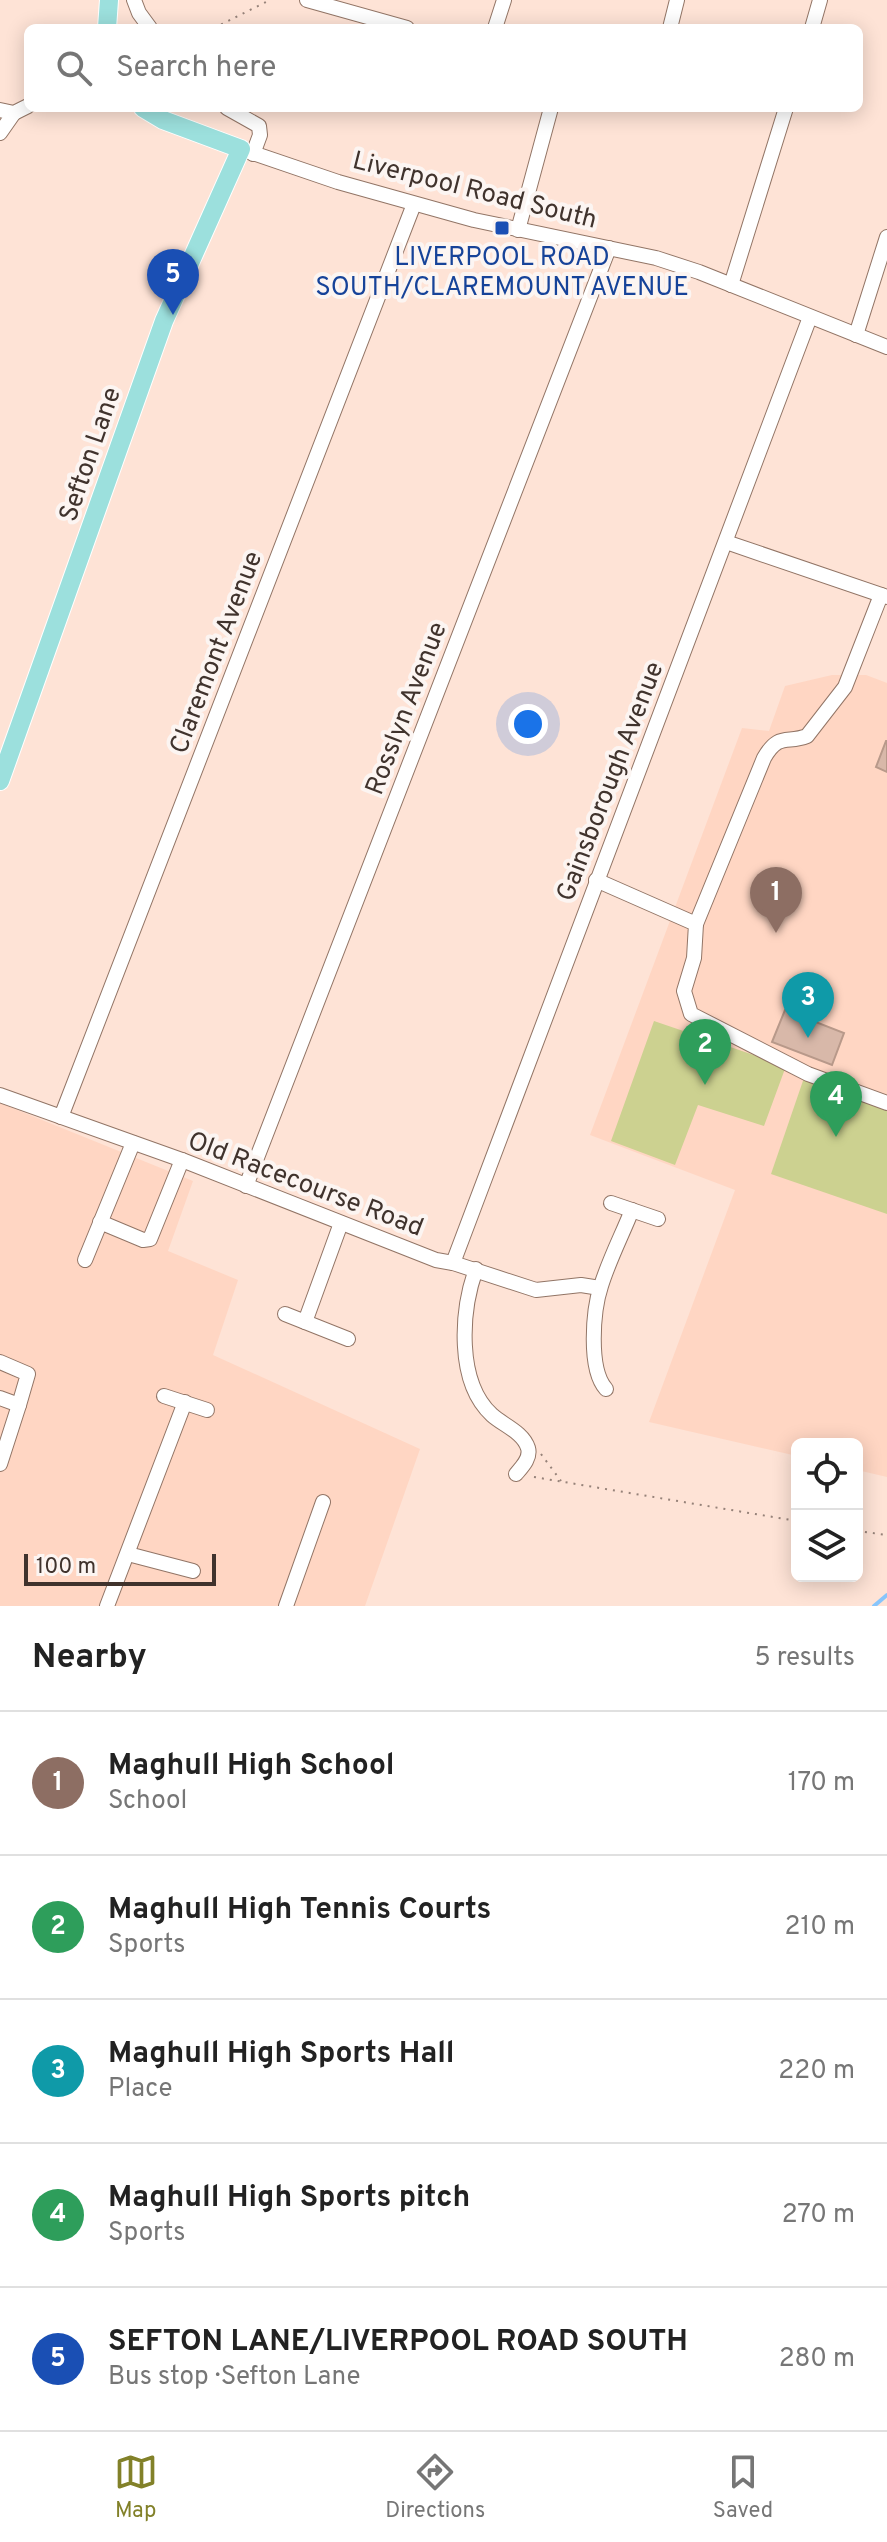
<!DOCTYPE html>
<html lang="en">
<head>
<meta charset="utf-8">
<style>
	:root { --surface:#fff; --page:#f6f6f6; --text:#222; --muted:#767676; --line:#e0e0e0; --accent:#828129 }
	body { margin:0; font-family:Overpass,sans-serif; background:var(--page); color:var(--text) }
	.controls { position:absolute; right:24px; bottom:24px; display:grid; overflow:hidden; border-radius:12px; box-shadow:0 4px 20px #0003 }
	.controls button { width:72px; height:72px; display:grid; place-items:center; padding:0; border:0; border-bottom:2px solid var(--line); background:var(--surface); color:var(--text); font:40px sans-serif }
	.scale { position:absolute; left:24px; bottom:20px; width:192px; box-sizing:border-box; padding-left:8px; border:4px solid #40332d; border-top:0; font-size:22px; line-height:28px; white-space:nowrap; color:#40332d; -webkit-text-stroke:6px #fcf5f2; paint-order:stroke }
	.you { position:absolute; left:528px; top:724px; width:28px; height:28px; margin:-20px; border:6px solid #fff; border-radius:50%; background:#1a73e8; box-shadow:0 0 0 12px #1a73e833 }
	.badge { display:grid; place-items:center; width:52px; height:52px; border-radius:50%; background:var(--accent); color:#fff; font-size:26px; font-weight:700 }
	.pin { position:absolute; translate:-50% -66px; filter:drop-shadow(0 2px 4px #0008) }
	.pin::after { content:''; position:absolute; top:42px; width:28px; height:24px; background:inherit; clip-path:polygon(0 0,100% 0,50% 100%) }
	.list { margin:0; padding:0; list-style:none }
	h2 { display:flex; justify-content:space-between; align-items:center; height:104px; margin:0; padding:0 32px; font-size:34px }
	h2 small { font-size:26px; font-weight:400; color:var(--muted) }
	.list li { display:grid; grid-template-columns:52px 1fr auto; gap:24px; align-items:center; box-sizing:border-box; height:144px; padding:0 32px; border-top:2px solid var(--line) }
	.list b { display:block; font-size:30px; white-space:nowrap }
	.list p { margin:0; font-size:26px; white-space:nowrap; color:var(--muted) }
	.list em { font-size:26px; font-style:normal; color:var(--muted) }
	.icon { flex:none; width:44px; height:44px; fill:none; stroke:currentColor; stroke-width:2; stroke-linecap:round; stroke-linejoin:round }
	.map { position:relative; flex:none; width:887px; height:1606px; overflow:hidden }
	.search { position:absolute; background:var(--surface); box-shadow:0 4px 20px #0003; left:24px; right:24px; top:24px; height:88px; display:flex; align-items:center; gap:20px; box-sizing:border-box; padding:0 28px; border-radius:12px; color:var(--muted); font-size:30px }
	.sheet { height:824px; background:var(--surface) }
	nav { display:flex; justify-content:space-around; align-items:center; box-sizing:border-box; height:112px; border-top:2px solid var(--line); background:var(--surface); font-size:22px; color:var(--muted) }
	nav a { display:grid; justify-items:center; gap:4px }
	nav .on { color:var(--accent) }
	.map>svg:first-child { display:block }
	.built { fill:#ffd6c3 }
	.green { fill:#ccd190 }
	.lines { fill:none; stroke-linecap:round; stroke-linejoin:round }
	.stream { stroke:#87c5fb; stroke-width:4 }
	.building { fill:#d8b8a9; stroke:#b8998a; stroke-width:2 }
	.minor-casing { stroke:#927566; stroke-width:16 }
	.major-casing { stroke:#fff; stroke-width:20 }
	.path { stroke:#968279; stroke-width:2; stroke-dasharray:2 6; stroke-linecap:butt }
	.minor { stroke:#fff; stroke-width:14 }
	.major { stroke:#9ce0dd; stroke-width:18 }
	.transit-dot { fill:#1a4fb4; stroke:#fcf5f2; stroke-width:3 }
	.labels { text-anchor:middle; stroke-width:8; stroke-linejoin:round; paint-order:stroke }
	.street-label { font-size:26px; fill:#40332d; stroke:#fcf5f2 }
	.transit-label { font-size:26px; fill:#164399; stroke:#fcf5f2 }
</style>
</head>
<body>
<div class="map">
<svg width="887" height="1606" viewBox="0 0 887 1606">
	<rect width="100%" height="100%" fill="#fee3d6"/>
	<g class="built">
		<polygon points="832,675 866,675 887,683 887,1477 857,1470 857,1444 797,1444 797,1456 649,1422 735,1190 590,1135 742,728 769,731 785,686"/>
		<polygon points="0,1103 193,1181 168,1251 238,1280 213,1355 420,1449 365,1606 0,1606"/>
	</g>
	<g class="green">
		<polygon points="654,1021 786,1066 764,1126 698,1105 675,1165 611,1141"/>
		<polygon points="806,1072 887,1099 887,1214 771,1174"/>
	</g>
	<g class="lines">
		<polyline class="stream" points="874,1606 887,1595"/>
	</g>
	<g class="building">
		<polygon points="886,741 887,741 887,772 876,767"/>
		<polygon points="785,1010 844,1033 832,1065 772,1042"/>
	</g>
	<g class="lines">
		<g class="minor-casing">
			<g id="minor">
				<polyline points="134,0 139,13 150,28"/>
				<polyline points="307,0 407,28"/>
				<polyline points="495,28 504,0"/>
				<polyline points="670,28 677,0"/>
				<polyline points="812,28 820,0"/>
				<polyline points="227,108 259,126 260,135 253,154"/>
				<polyline points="0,110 14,113 28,106"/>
				<polyline points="0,133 14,113"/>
				<polyline points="241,149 338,182 474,220 656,258 699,272 887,347"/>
				<polyline points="518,230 551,108"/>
				<polyline points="731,285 786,108"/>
				<polyline points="856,335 887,237"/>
				<polyline points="726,542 887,597"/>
				<polyline points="596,880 696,924 694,958 684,991 691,1014 808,1074 887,1103"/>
				<path d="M 696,924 L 764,758 C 779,732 787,744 807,736 L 845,687 L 881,595"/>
				<polyline points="0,1095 182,1160 436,1260 453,1263 536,1290 581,1285 600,1288"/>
				<polyline points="61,1117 414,204"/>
				<polyline points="246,1186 609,248"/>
				<polyline points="611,1203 658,1219"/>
				<polyline points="100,1222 143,1240 150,1239 182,1160"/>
				<polyline points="85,1260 133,1143"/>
				<polyline points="453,1263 810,317"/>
				<path d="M 476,1269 C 461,1311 456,1382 492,1415 C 503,1425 523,1432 528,1448 C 531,1458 522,1467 516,1474"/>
				<polyline points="285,1314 348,1339"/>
				<polyline points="305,1322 341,1223"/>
				<polyline points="0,1362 28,1374 19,1405 0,1398"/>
				<path d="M 606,1389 C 588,1369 593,1310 601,1286 C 609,1260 622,1235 632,1210"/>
				<polyline points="164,1396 207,1410"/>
				<polyline points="0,1464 19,1405"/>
				<polyline points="128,1554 193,1571"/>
				<polyline points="107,1606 185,1402"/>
				<polyline points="286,1606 323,1502"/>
			</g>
		</g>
		<g class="major-casing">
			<g id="major">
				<polyline points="107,28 109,0"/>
				<polyline points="0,781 164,321 241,149 163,120 143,108"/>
			</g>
		</g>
		<g class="path">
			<polyline points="214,28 270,0"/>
			<polyline points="541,1454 561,1481"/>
			<polyline points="534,1477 797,1521"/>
			<polyline points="857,1531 887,1535"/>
		</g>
		<use href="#minor" class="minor"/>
		<use href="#major" class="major"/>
	</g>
	<rect class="transit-dot" x="494" y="220" width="16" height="16" rx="4"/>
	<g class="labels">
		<g class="street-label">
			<text transform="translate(475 189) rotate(14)" y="9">Liverpool Road South</text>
			<text transform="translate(89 454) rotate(-71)" y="9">Sefton Lane</text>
			<text transform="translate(215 652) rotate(-69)" y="9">Claremont Avenue</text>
			<text transform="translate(405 708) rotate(-69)" y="9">Rosslyn Avenue</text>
			<text transform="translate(609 781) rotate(-69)" y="9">Gainsborough Avenue</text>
			<text transform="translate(306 1183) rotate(21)" y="9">Old Racecourse Road</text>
		</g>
		<g class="transit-label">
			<text x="502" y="265">LIVERPOOL ROAD<tspan x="502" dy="30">SOUTH/CLAREMOUNT AVENUE</tspan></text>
		</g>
	</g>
</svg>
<div class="controls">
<button><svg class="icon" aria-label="locate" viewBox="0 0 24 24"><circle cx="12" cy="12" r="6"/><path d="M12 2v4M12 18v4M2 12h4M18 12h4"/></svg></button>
<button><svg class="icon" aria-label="layers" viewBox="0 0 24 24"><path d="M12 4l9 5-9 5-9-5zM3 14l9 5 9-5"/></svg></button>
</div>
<div class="scale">100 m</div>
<div class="you"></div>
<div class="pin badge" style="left:776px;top:933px;background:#8d6e63">1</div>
<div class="pin badge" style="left:705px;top:1085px;background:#2e9e5b">2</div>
<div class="pin badge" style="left:808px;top:1038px;background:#0f9aa8">3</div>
<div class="pin badge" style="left:836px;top:1137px;background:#2e9e5b">4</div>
<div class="pin badge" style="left:173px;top:315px;background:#1a4fb4">5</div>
<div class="search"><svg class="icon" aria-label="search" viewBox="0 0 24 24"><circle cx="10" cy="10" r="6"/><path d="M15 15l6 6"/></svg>Search here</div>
</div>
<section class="sheet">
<h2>Nearby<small>5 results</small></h2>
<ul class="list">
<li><span class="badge" style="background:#8d6e63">1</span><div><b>Maghull High School</b><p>School</p></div><em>170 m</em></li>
<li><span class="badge" style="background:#2e9e5b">2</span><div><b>Maghull High Tennis Courts</b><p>Sports</p></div><em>210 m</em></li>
<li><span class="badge" style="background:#0f9aa8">3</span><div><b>Maghull High Sports Hall</b><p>Place</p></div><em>220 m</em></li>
<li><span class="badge" style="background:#2e9e5b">4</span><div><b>Maghull High Sports pitch</b><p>Sports</p></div><em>270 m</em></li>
<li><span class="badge" style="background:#1a4fb4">5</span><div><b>SEFTON LANE/LIVERPOOL ROAD SOUTH</b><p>Bus stop · Sefton Lane</p></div><em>280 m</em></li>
</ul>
</section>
<nav>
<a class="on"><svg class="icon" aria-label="map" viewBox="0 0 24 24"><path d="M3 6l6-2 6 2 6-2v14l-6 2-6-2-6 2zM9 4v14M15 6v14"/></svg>Map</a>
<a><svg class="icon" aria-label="directions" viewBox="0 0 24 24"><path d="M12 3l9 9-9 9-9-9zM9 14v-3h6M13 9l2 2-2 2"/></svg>Directions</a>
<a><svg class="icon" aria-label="saved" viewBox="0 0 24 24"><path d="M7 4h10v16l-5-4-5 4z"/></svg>Saved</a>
</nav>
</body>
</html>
